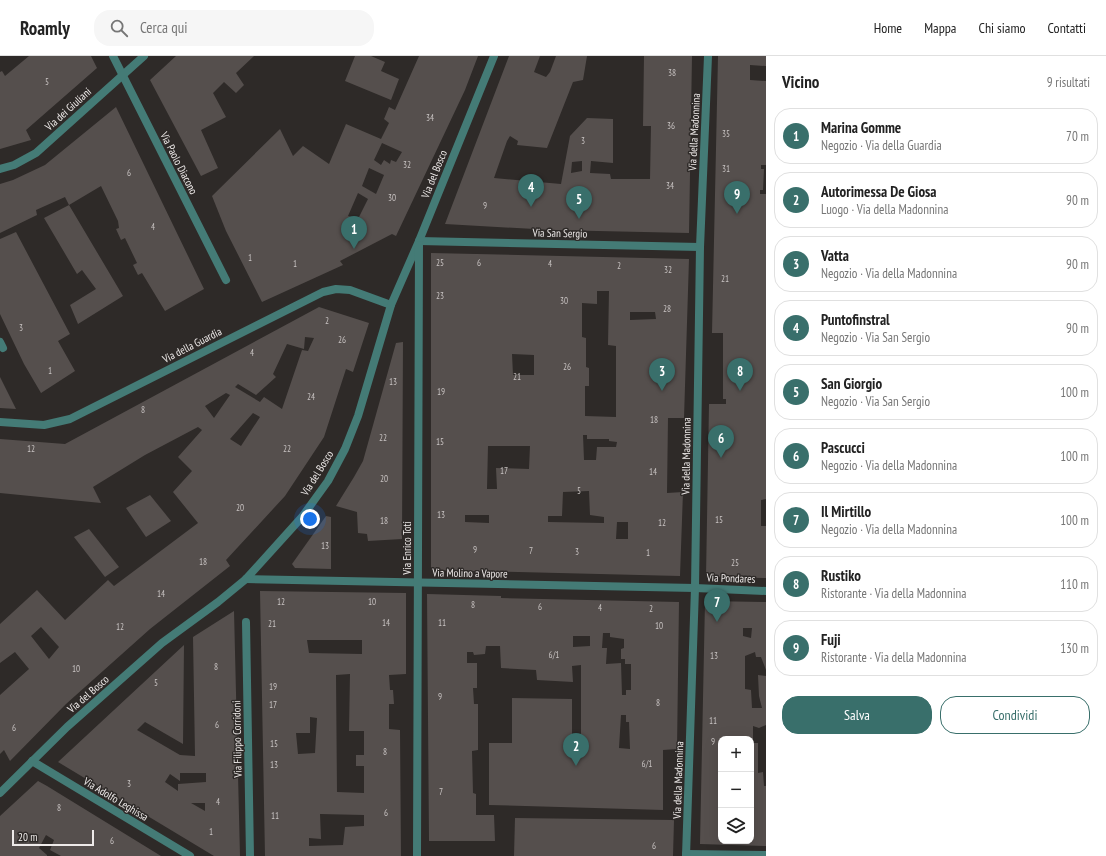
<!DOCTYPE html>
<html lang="it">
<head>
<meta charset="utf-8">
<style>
	:root { --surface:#fff; --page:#f6f6f6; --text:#222; --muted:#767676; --line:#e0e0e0; --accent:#396f6b }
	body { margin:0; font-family:"PT Sans Narrow",sans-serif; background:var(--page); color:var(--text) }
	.controls { position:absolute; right:12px; bottom:12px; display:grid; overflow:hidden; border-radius:8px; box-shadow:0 4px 16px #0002 }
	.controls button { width:36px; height:36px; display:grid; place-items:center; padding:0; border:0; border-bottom:1px solid var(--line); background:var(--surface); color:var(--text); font:20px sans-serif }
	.scale { position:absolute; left:12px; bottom:10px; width:82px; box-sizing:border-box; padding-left:4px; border:2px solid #eeeae9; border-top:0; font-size:11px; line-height:14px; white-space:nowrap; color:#eeeae9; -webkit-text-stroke:3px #2e2a28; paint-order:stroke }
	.you { position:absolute; left:310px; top:463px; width:14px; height:14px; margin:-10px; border:3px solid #fff; border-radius:50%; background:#1a73e8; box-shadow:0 0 0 6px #1a73e833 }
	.badge { display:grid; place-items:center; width:26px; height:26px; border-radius:50%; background:var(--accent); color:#fff; font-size:13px; font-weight:700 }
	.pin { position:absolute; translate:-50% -33px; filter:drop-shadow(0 1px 2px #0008) }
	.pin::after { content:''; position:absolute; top:21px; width:14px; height:12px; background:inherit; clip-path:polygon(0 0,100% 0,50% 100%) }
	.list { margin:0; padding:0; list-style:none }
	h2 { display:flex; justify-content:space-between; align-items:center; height:52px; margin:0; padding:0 16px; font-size:17px }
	h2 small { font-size:13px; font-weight:400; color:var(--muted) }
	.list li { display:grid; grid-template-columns:26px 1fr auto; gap:12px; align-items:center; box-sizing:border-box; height:56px; margin:0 8px 8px; padding:0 8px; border:1px solid var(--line); border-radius:16px }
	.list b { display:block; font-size:15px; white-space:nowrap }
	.list p { margin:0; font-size:13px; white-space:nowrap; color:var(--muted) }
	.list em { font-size:13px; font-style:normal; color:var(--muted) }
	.actions { display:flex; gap:8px; padding:12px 16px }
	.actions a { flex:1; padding:9px 0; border:1px solid var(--accent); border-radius:16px; text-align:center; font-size:14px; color:var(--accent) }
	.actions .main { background:var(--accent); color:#fff }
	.icon { flex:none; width:22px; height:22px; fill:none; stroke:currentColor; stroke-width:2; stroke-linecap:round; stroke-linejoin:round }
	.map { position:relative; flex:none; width:766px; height:800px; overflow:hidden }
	header { display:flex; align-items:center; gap:24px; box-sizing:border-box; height:56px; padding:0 20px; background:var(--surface); border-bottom:1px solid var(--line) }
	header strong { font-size:19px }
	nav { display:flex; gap:22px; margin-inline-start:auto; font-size:14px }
	.search { width:280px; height:36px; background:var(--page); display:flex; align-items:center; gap:10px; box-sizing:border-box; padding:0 14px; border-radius:16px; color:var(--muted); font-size:15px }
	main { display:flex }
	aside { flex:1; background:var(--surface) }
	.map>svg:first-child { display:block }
	.building { fill:#554f4d; fill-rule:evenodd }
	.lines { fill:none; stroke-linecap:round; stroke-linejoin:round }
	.minor { stroke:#447b76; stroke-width:8 }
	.tertiary { stroke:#447b76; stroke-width:8 }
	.labels { text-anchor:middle; stroke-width:3; stroke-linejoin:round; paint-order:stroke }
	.number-label { font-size:9px; fill:#c8c3c2 }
	.street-label { font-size:11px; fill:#eeeae9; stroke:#2e2a28 }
</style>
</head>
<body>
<header>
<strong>Roamly</strong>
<div class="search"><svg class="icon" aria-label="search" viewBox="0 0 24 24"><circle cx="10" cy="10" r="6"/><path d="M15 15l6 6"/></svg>Cerca qui</div>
<nav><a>Home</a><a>Mappa</a><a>Chi siamo</a><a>Contatti</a></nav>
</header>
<main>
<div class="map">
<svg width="766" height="800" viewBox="0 0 766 800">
	<rect width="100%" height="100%" fill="#2e2a28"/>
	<g class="building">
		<polygon points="29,0 91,0 97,12 26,74 31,84 0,93 0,16 2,15 5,20"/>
		<polygon points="176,0 254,0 236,17 244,29 236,37 224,26 213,37 226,61 201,74 218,112 201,120 150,24"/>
		<polygon points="355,0 371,0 385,6 381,15 399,23 391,44 345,25"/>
		<path d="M 419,0 L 478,0 L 465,34 L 396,180 L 392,178 L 340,205 L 343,209 L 262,246 L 226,175 L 212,140 L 280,73 L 293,100 L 303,90 L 329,108 L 346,68 L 381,83 L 389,67 L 384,63 L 389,51 L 395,54 ZM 382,87 L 402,96 L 396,106 L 391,104 L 390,108 L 384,104 L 381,109 L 374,104 ZM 369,112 L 384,119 L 376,138 L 362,130 ZM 358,137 L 368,143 L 358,163 L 348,160 Z"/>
		<path d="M 509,0 L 540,0 L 534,16 L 546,21 L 550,16 L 556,0 L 587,0 L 583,24 L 573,26 L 547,92 L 517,89 L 518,85 L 510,80 L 507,85 L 494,122 L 561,128 L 570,80 L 587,62 L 613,63 L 613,107 L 591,105 L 590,117 L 610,118 L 611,123 L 650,123 L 651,70 L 643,70 L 644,0 L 692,0 L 689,177 L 552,174 L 445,168 ZM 582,105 L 582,115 L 571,117 L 572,106 Z"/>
		<polygon points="718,0 766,0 766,10 750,9 750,24 766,25 766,109 761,109 761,113 764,113 763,134 760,134 760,138 766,138 766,443 761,444 761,470 766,470 766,522 706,521 709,348 726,348 726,343 723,343 723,277 712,277"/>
		<polygon points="116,51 204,233 165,255 142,217 138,219 133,209 137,207 125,182 121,184 116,173 119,172 118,165 101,130 69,149 65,141 36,154 37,159 0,177 0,128 13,124 45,109"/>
		<polygon points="69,149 123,240 78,268 70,249 96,233 82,214 77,218 44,162"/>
		<polygon points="16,176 70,278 58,285 75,315 41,337 24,308 0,258 0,183"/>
		<path d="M 431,197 L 689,203 L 684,362 L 668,362 L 667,437 L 683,436 L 680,520 L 431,514 ZM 597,235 L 609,235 L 608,289 L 616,290 L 616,361 L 585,360 L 585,330 L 589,330 L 589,312 L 586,311 L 586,282 L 582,281 L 582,247 L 597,248 ZM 630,256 L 655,256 L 656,263 L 630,264 ZM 512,298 L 534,299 L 534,319 L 513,319 ZM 583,379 L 587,379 L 587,383 L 609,383 L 609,385 L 617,386 L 616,391 L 597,391 L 596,404 L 584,404 ZM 488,390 L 530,390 L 529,413 L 496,412 L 497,433 L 487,433 ZM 589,435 L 590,459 L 604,461 L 604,467 L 548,466 L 548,460 L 562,460 L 563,436 ZM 465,459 L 489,459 L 489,467 L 465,466 ZM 617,466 L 628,466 L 628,483 L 616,483 Z"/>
		<path d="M 319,251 L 369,267 L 353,316 L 346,313 L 324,381 L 285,440 L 226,504 L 230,510 L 150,573 L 66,648 L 10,705 L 4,694 L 0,698 L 0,639 L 29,613 L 15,596 L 0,607 L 0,568 L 37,534 L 65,564 L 108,524 L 114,530 L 198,467 L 173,436 L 192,415 L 178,401 L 202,374 L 198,371 L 145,399 L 93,431 L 101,447 L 0,437 L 0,383 L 65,388 ZM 305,281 L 314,282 L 308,295 L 302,294 L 282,353 L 264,341 L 260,346 L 235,331 L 238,328 L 256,339 L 276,321 L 273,318 L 287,288 L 304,293 ZM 226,337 L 230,339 L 214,362 L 205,350 ZM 253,357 L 260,361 L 241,390 L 230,383 ZM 41,571 L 59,591 L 49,603 L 31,580 Z"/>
		<polygon points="403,286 402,483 368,485 367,478 358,477 357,456 336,450 354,421 363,405 396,287"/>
		<polygon points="0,321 16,353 0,352"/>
		<polygon points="150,439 171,465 146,481 126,452"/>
		<polygon points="326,460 331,461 331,513 295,512 292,508"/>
		<polygon points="89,473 119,511 105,521 74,481"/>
		<path d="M 260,535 L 406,537 L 406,618 L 389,619 L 390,634 L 393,634 L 394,648 L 389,648 L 389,673 L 400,674 L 401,800 L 265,800 ZM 307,584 L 362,584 L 362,598 L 309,597 ZM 350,618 L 349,675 L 364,675 L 364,699 L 356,699 L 356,710 L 364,710 L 364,737 L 337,736 L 336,619 ZM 310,661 L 317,662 L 315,697 L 298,698 L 296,677 L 310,677 ZM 320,758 L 364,759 L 364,770 L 345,771 L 343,789 L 309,790 L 309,782 L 321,783 Z"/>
		<path d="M 427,538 L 501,540 L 501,542 L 679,546 L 677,693 L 663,694 L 663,754 L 489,749 L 489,687 L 512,687 L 512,642 L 572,643 L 572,690 L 581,690 L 581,609 L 572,610 L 573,626 L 537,624 L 536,614 L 501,612 L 500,590 L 486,590 L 485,598 L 474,599 L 473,596 L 467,596 L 467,607 L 477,607 L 477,632 L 473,632 L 474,648 L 478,648 L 478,694 L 472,695 L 473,737 L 476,738 L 476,759 L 494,759 L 495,785 L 429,785 ZM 603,577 L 610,577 L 610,581 L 624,583 L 624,592 L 621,593 L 621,603 L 625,603 L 625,608 L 631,608 L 631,634 L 626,634 L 626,639 L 622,639 L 621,607 L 606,608 L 607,592 L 602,592 ZM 573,580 L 590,580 L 590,590 L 573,591 ZM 621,659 L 626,659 L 626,666 L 629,666 L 630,693 L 619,692 Z"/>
		<path d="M 705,545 L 766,546 L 766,614 L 761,601 L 756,601 L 755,596 L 745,600 L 745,633 L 751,634 L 752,652 L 762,652 L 759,640 L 758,619 L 766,620 L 766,669 L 759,672 L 753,670 L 753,687 L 758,687 L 758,717 L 763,716 L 764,730 L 766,730 L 766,790 L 700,788 ZM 743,572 L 752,572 L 751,582 L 743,580 ZM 721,683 L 751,683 L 751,785 L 721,785 Z"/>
		<path d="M 234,555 L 240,800 L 214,800 L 58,706 L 184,589 L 183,688 L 145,666 L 137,674 L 180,699 L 195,700 L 193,581 ZM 180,717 L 206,717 L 206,726 L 178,728 L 178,735 L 165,726 L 170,718 L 180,725 ZM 191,747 L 205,747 L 205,755 Z"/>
		<polygon points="38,725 47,730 161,800 61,800 50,794 54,784 46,779 39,792 47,799 47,800 0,800 0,760"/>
		<polygon points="515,762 674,764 673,800 514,800"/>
	</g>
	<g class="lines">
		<g class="minor">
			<polyline points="113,0 226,224"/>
			<polyline points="0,113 14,109 36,97 144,0"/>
			<polyline points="419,185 700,191"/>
			<polyline points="0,286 3,292"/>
			<polyline points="0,366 44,369 70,363 323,236 336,233 350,234 391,249"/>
			<polyline points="246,523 695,532 766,535"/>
			<polyline points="246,566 250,800"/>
			<polyline points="32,705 190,800"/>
			<polyline points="0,737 67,671 162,587 218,546 246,523 302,461 328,425 345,393 358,360 391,249 419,185 494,0"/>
			<polyline points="686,798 766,799"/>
			<polyline points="417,800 419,189"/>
		</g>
		<polyline class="tertiary" points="686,800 695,532 700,191 708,0"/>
	</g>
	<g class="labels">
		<g class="number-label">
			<text x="672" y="20">38</text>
			<text x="47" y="29">5</text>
			<text x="430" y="65">34</text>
			<text x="671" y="73">36</text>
			<text x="726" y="81">35</text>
			<text x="583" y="88">3</text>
			<text x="407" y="112">32</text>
			<text x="726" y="116">31</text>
			<text x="129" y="120">6</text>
			<text x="670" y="133">34</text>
			<text x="392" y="145">30</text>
			<text x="485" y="153">9</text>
			<text x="153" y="174">4</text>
			<text x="250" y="205">1</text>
			<text x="440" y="210">25</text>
			<text x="479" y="210">6</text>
			<text x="295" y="211">1</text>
			<text x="550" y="211">4</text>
			<text x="619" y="213">2</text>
			<text x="668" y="217">32</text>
			<text x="725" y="226">21</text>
			<text x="440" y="243">23</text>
			<text x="564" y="248">30</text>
			<text x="667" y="256">28</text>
			<text x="327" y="268">2</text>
			<text x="21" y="275">3</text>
			<text x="342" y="287">26</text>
			<text x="252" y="300">4</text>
			<text x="567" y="314">26</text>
			<text x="50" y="318">1</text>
			<text x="517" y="324">21</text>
			<text x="393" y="329">13</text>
			<text x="441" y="339">19</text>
			<text x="311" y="344">24</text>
			<text x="143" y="357">8</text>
			<text x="654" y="367">18</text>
			<text x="383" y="385">22</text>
			<text x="440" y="389">15</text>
			<text x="31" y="396">12</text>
			<text x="287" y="396">22</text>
			<text x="504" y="418">17</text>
			<text x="653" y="419">14</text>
			<text x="384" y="426">20</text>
			<text x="579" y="438">5</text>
			<text x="240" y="455">20</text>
			<text x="441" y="462">13</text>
			<text x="719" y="467">15</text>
			<text x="384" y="468">18</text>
			<text x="662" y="470">12</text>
			<text x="325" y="493">13</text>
			<text x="475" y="497">9</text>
			<text x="531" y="498">7</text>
			<text x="577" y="499">3</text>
			<text x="648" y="500">1</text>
			<text x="203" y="509">18</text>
			<text x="735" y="510">25</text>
			<text x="161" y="541">14</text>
			<text x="281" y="549">12</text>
			<text x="372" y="549">10</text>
			<text x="473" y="552">8</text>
			<text x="540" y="554">6</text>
			<text x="600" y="555">4</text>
			<text x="651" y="556">2</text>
			<text x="386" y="570">14</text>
			<text x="442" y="570">11</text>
			<text x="272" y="571">21</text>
			<text x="659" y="573">10</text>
			<text x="120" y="574">12</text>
			<text x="554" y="602">6/1</text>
			<text x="714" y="603">13</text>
			<text x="216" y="614">8</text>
			<text x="76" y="616">10</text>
			<text x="156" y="630">5</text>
			<text x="273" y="634">19</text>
			<text x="440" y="644">9</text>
			<text x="658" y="650">8</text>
			<text x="273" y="652">17</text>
			<text x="713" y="668">11</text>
			<text x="217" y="672">6</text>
			<text x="14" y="675">6</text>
			<text x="713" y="689">9</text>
			<text x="274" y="691">15</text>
			<text x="385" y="699">8</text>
			<text x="647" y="711">6/1</text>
			<text x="274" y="712">13</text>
			<text x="129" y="731">3</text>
			<text x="441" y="739">7</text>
			<text x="218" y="749">4</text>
			<text x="59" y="755">8</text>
			<text x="386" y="760">6</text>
			<text x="275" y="763">11</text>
			<text x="211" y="779">1</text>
			<text x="112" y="788">6</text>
			<text x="654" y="793">6</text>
		</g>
		<g class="street-label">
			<text transform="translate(68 53) rotate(-42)" y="4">Via dei Giuliani</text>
			<text transform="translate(694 76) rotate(-87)" y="4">Via della Madonnina</text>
			<text transform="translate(179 107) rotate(63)" y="4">Via Paolo Diacono</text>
			<text transform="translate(434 118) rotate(-68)" y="4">Via del Bosco</text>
			<text transform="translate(560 177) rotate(1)" y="4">Via San Sergio</text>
			<text transform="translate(192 289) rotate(-27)" y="4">Via della Guardia</text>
			<text transform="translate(686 400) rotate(-89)" y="4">Via della Madonnina</text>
			<text transform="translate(317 417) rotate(-58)" y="4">Via del Bosco</text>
			<text transform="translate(407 492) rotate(-90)" y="4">Via Enrico Toti</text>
			<text transform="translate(470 517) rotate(1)" y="4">Via Molino a Vapore</text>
			<text transform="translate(731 522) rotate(2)" y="4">Via Pondares</text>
			<text transform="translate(88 638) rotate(-41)" y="4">Via del Bosco</text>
			<text transform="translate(237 683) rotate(-91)" y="4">Via Filippo Corridoni</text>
			<text transform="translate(678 724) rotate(-88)" y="4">Via della Madonnina</text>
			<text transform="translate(116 743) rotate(31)" y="4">Via Adolfo Leghissa</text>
		</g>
	</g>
</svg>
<div class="controls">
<button>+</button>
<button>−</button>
<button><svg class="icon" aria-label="layers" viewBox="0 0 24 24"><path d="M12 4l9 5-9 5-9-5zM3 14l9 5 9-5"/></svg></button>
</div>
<div class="scale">20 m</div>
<div class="you"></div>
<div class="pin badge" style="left:354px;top:193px">1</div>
<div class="pin badge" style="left:576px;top:710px">2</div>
<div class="pin badge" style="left:662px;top:335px">3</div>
<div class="pin badge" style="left:531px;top:151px">4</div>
<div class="pin badge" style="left:579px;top:163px">5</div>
<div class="pin badge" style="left:721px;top:402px">6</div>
<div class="pin badge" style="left:717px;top:566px">7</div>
<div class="pin badge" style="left:740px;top:335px">8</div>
<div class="pin badge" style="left:737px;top:158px">9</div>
</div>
<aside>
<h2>Vicino<small>9 risultati</small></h2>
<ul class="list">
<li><span class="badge">1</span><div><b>Marina Gomme</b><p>Negozio · Via della Guardia</p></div><em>70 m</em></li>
<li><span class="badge">2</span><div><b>Autorimessa De Giosa</b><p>Luogo · Via della Madonnina</p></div><em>90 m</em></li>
<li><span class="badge">3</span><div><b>Vatta</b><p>Negozio · Via della Madonnina</p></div><em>90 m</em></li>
<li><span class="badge">4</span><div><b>Puntofinstral</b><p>Negozio · Via San Sergio</p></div><em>90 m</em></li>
<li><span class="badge">5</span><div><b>San Giorgio</b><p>Negozio · Via San Sergio</p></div><em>100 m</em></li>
<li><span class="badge">6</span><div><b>Pascucci</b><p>Negozio · Via della Madonnina</p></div><em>100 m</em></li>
<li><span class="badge">7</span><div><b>Il Mirtillo</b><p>Negozio · Via della Madonnina</p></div><em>100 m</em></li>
<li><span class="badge">8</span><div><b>Rustiko</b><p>Ristorante · Via della Madonnina</p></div><em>110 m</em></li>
<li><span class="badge">9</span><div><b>Fuji</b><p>Ristorante · Via della Madonnina</p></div><em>130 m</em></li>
</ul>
<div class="actions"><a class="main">Salva</a><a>Condividi</a></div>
</aside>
</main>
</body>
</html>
